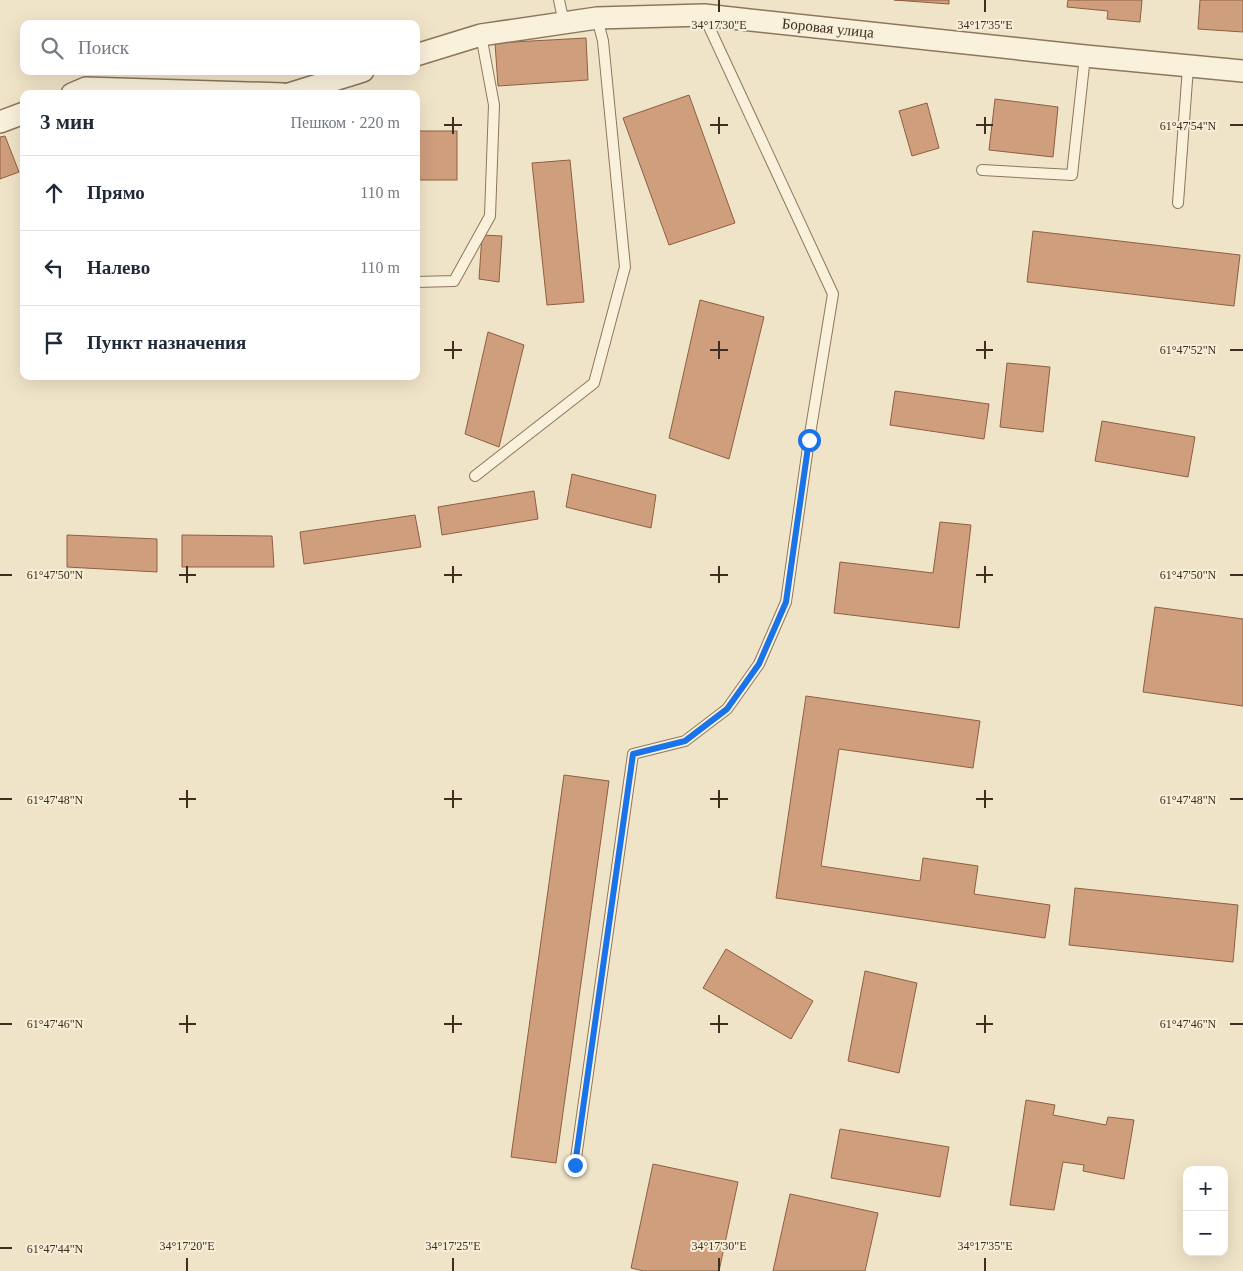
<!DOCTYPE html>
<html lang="ru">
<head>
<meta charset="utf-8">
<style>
	:root { --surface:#fff; --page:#f2f2f3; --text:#1f2937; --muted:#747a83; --line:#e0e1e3 }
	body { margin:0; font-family:"Times New Roman",serif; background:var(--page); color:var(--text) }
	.controls { position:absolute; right:15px; bottom:15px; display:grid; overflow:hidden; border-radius:10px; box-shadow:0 5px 20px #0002 }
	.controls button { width:45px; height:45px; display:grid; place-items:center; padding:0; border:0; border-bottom:1px solid var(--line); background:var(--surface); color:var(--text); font:25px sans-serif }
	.stop { position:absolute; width:15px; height:15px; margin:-11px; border:4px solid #1a73e8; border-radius:50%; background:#fff }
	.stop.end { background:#1a73e8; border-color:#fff; box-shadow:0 1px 5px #0008 }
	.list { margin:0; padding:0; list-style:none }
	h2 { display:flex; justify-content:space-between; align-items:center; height:65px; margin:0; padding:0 20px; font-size:21px }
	h2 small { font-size:16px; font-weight:400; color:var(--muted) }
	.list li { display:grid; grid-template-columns:32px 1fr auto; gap:15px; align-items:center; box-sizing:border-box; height:75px; padding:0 20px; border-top:1px solid var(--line) }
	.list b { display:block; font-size:19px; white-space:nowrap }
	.list em { font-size:16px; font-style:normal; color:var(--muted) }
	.icon { flex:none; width:28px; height:28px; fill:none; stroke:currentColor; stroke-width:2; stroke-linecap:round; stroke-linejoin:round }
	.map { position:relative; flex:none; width:1243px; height:1271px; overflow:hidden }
	.search { position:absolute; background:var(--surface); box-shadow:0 5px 20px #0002; left:20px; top:20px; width:400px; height:55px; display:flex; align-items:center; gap:12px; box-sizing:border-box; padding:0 18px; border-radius:10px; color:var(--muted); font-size:19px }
	.panel { position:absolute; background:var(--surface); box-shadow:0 5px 20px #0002; left:20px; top:90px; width:400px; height:290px; border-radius:10px }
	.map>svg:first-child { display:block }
	.building { fill:#cf9f7d; stroke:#8d5f41 }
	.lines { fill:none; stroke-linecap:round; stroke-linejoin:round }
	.service-casing { stroke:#8d765c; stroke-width:12 }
	.minor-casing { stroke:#8d765c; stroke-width:24 }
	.service { stroke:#faf1dc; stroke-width:10 }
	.minor { stroke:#faf1dc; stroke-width:21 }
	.route { stroke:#1a73e8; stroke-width:6 }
	.ticks { fill:none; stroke:#3d2e20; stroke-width:2 }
	.labels { text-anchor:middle; stroke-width:4; stroke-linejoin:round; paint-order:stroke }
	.street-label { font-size:15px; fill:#3d2e20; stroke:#f7eed8 }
	.ticks-label { font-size:12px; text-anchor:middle; fill:#3d2e20; stroke:#f7eed8; stroke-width:4; stroke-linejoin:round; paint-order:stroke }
</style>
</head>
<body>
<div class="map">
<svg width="1243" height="1271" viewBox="0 0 1243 1271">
	<rect width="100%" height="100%" fill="#f0e4c8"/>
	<g class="building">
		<polygon points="894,0 949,0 949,4"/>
		<polygon points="1068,0 1142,0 1140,22 1107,19 1108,11 1067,7"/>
		<polygon points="1200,0 1243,0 1243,32 1198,29"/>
		<polygon points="586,38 588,80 498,86 495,43"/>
		<polygon points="689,95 735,223 669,245 623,118"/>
		<polygon points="995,99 1058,107 1053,157 989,150"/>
		<polygon points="927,103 939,148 912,156 899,111"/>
		<rect x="416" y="131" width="41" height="49"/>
		<polygon points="5,136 19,172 0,179 0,137"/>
		<polygon points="570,160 584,302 547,305 532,163"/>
		<polygon points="1033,231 1240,255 1234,306 1027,282"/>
		<polygon points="482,235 502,236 499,282 479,279"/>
		<polygon points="700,300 764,317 729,459 669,438"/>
		<polygon points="488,332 524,345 499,447 465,434"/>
		<polygon points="1007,363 1050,367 1043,432 1000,427"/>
		<polygon points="895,391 989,404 984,439 890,425"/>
		<polygon points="1102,421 1195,437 1188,477 1095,461"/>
		<polygon points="572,474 656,495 651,528 566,507"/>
		<polygon points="534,491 538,519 442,535 438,507"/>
		<polygon points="415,515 421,547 304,564 300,532"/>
		<polygon points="940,522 971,525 959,628 834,613 840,562 933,573"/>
		<polygon points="67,535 157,539 157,572 67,567"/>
		<polygon points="182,535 272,536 274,567 182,567"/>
		<polygon points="1155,607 1243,619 1243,706 1143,692"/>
		<polygon points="806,696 980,721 973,768 839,749 821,866 920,881 923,858 978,866 974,894 1050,905 1045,938 776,898"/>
		<polygon points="564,775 609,781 556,1163 511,1157"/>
		<polygon points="1075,888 1238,905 1233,962 1069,945"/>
		<polygon points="726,949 813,1001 791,1039 703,988"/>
		<polygon points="865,971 917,983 899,1073 848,1061"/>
		<polygon points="1026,1100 1055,1105 1053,1115 1106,1125 1108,1117 1134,1120 1124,1179 1083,1171 1084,1165 1063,1162 1054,1210 1010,1205"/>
		<polygon points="840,1129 949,1147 940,1197 831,1178"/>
		<polygon points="653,1164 738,1182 719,1271 644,1271 631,1268"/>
		<polygon points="790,1194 878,1213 865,1271 773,1271"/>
	</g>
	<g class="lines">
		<g class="service-casing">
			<g id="service">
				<polyline points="559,0 564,23"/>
				<polyline points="982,170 1072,175 1085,56"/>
				<polyline points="1178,203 1188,67"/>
				<polyline points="416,282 454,281 490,216 494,105 481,35"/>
				<polyline points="475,476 594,383 625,267 603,41 597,18"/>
				<polyline points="575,1165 633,754 685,741 727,709 759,664 786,602 809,440 833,294 704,16"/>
			</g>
		</g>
		<g class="minor-casing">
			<g id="minor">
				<polyline points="416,55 481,35 597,18 704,15 1085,56 1243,71"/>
				<polyline points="72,94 86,88 283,94"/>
				<polyline points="289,94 363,71"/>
				<polyline points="0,122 24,113"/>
			</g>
		</g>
		<use href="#service" class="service"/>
		<use href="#minor" class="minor"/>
	</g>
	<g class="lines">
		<polyline class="route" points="575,1165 633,754 685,741 727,709 759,664 786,602 809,440"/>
	</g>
	<path class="ticks" d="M 719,0 L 719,12M 985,0 L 985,12M 453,117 L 453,134M 719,117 L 719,134M 985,117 L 985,134M 444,125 L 462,125M 710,125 L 728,125M 976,125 L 993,125M 1230,125 L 1243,125M 453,341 L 453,359M 719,341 L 719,359M 985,341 L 985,359M 444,350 L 462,350M 710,350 L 728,350M 976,350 L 993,350M 1230,350 L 1243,350M 187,566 L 187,583M 453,566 L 453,583M 719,566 L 719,583M 985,566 L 985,583M 0,575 L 12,575M 179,575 L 196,575M 444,575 L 462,575M 710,575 L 728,575M 976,575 L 993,575M 1230,575 L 1243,575M 187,790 L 187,808M 453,790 L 453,808M 719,790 L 719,808M 985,790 L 985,808M 0,799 L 12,799M 179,799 L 196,799M 444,799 L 462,799M 710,799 L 728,799M 976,799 L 993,799M 1230,799 L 1243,799M 187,1015 L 187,1033M 453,1015 L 453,1033M 719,1015 L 719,1033M 985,1015 L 985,1033M 0,1024 L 12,1024M 179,1024 L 196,1024M 444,1024 L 462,1024M 710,1024 L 728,1024M 976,1024 L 993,1024M 1230,1024 L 1243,1024M 0,1248 L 12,1248M 187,1258 L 187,1271M 453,1258 L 453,1271M 719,1258 L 719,1271M 985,1258 L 985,1271"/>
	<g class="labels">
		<g class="street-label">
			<text transform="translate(828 28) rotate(6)" y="5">Боровая улица</text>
		</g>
	</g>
	<g class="ticks-label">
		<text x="719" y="29">34°17'30"E</text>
		<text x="985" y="29">34°17'35"E</text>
		<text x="1188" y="130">61°47'54"N</text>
		<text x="1188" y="354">61°47'52"N</text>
		<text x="55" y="579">61°47'50"N</text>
		<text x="1188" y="579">61°47'50"N</text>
		<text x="55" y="804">61°47'48"N</text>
		<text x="1188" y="804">61°47'48"N</text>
		<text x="55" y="1028">61°47'46"N</text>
		<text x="1188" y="1028">61°47'46"N</text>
		<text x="187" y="1250">34°17'20"E</text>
		<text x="453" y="1250">34°17'25"E</text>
		<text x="719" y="1250">34°17'30"E</text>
		<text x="985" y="1250">34°17'35"E</text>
		<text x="55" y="1253">61°47'44"N</text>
	</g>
</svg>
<div class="controls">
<button>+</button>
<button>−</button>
</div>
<div class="stop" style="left:809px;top:440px"></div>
<div class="stop end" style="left:575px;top:1165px"></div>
<div class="search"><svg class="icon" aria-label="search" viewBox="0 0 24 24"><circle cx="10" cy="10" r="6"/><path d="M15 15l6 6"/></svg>Поиск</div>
<section class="panel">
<h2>3 мин<small>Пешком · 220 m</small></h2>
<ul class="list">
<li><svg class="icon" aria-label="ahead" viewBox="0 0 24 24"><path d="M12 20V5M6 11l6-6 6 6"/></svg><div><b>Прямо</b></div><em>110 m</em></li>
<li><svg class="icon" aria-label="left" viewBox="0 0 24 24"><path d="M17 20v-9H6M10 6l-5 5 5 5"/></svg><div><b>Налево</b></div><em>110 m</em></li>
<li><svg class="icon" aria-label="arrive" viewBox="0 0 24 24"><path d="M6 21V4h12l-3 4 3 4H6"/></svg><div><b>Пункт назначения</b></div></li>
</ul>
</section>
</div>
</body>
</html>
